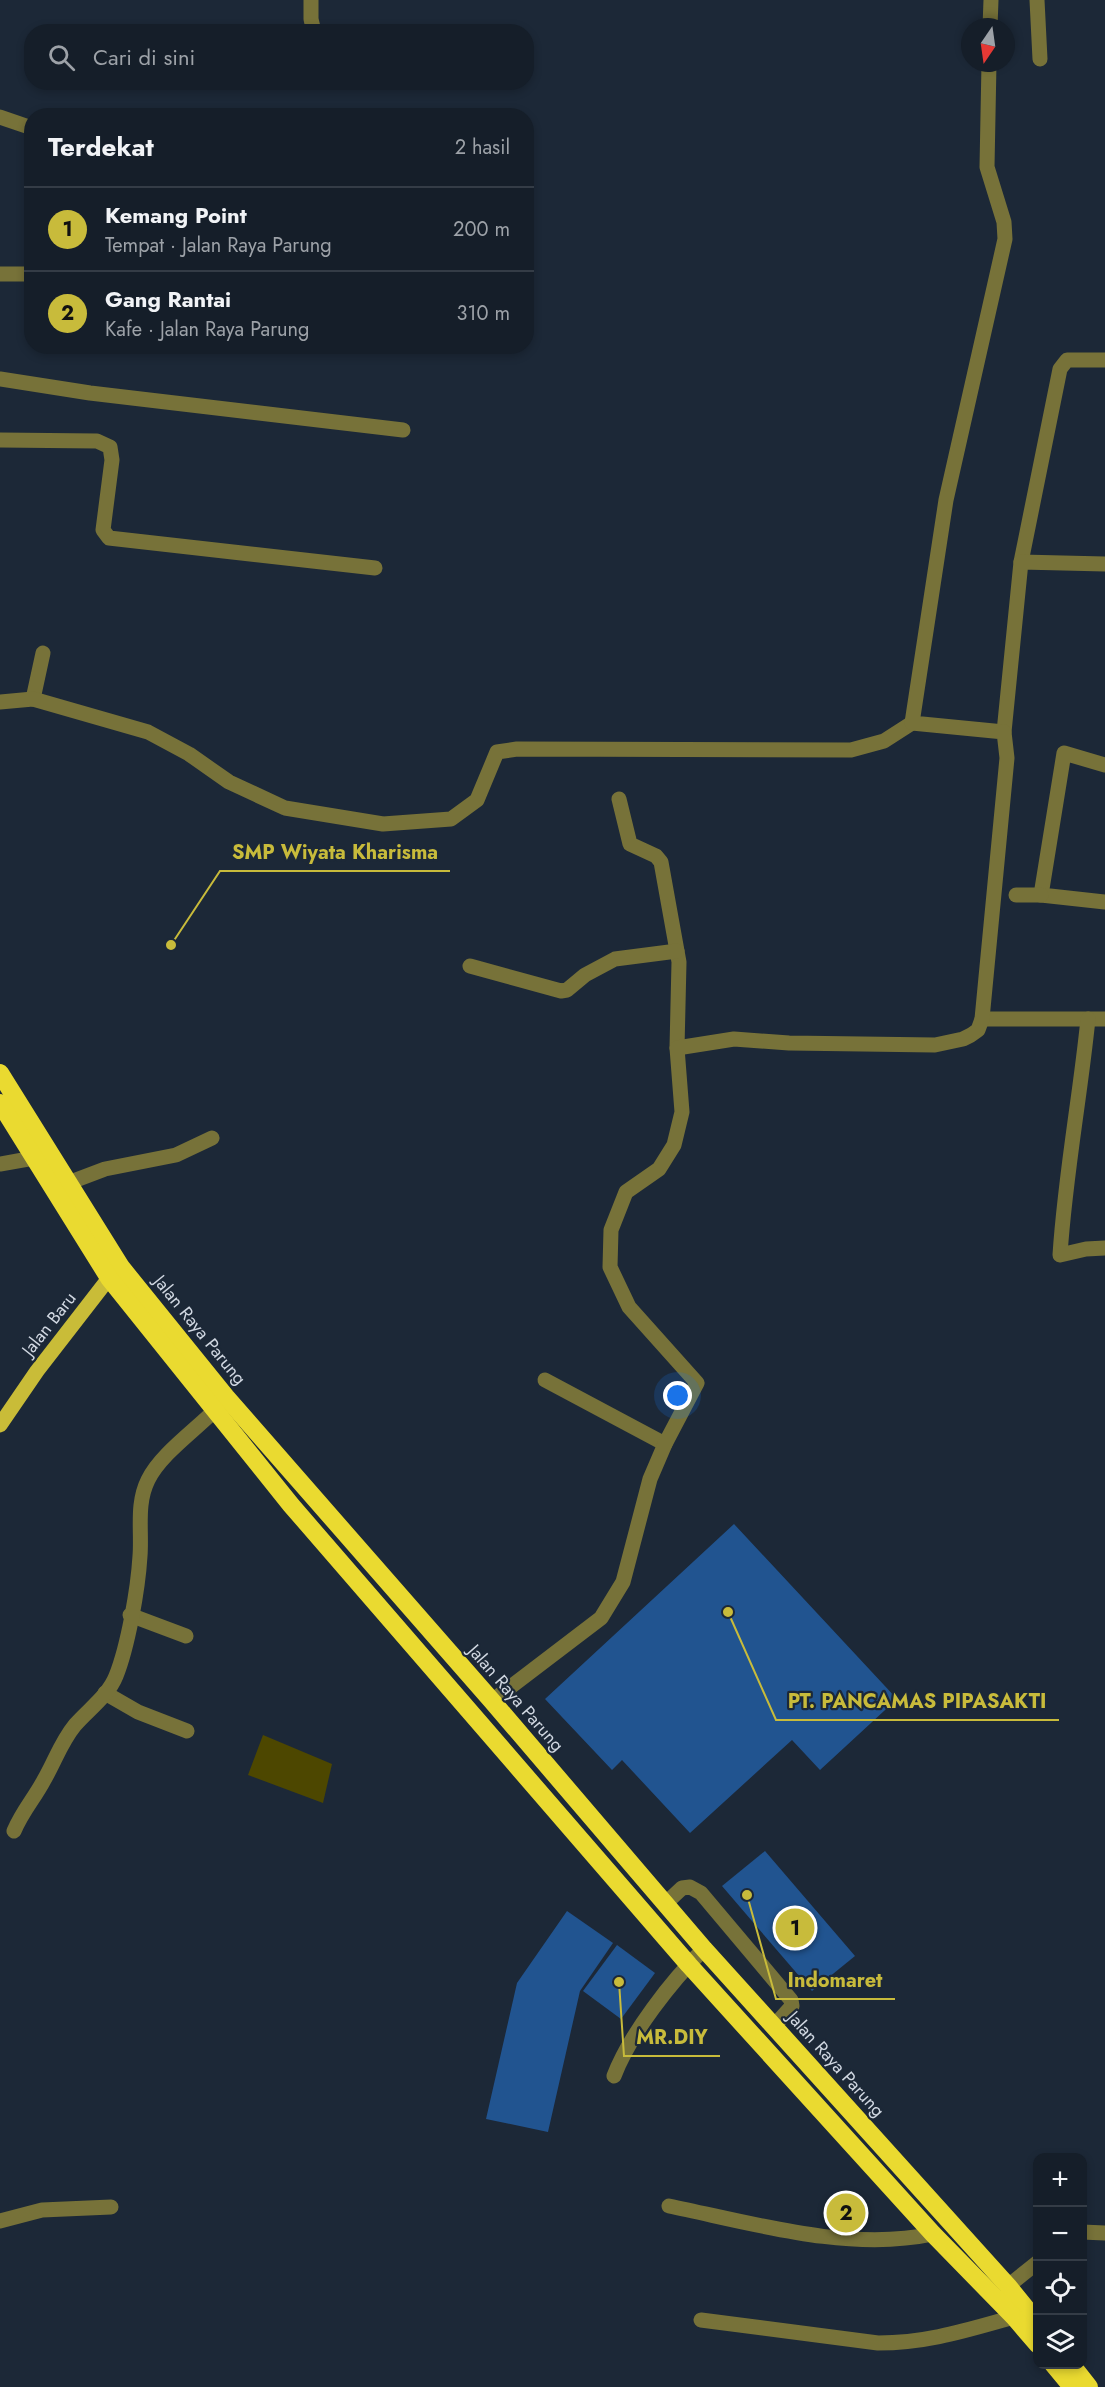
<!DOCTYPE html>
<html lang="id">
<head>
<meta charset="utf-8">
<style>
	:root { --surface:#151e29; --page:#1e2731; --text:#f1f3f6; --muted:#9da2a8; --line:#343c46; --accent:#c8bb3b }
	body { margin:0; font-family:Jost,sans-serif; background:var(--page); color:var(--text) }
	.controls { position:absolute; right:18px; bottom:18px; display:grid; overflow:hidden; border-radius:12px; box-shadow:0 3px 9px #0003 }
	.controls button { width:54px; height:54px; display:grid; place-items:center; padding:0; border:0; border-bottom:2px solid var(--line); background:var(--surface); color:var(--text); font:30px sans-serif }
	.compass { position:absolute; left:961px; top:18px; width:54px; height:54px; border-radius:50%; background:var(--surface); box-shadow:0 3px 9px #0003; rotate:193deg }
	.you { position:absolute; left:678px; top:1396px; width:21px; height:21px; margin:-15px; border:4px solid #fff; border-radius:50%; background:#1a73e8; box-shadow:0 0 0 9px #1a73e833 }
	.badge { display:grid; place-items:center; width:39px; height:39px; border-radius:50%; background:var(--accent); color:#111; font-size:20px; font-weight:700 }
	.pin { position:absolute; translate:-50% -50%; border:3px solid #fff; box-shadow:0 2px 6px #0006 }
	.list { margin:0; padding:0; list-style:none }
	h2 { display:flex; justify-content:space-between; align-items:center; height:78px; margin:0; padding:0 24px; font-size:26px }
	h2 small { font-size:20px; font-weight:400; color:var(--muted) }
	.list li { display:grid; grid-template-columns:39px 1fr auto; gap:18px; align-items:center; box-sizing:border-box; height:84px; padding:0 24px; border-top:2px solid var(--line) }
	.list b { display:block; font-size:22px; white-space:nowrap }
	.list p { margin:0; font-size:20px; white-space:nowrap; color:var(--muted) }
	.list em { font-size:20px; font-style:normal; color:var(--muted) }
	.icon { flex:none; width:33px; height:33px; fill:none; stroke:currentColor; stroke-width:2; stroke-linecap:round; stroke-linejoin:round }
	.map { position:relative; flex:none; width:1105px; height:2387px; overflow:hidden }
	.search { position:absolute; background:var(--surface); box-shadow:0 3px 9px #0003; left:24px; top:24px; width:510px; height:66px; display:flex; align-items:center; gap:15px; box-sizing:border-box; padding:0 21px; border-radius:24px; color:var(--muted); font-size:22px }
	.panel { position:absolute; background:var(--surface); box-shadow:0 3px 9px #0003; left:24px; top:108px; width:510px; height:246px; border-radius:24px }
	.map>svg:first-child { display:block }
	.green { fill:#4d4700 }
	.building { fill:#215490 }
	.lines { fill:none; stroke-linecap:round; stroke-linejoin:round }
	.minor { stroke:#777239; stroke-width:15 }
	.major { stroke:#c9bc38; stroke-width:15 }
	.highway { stroke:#eada30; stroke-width:18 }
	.labels { text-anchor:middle; stroke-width:4.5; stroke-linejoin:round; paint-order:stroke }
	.street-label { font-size:18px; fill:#d0d7e1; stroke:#1c2837 }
	.leader { fill:none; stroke:#c8bb3b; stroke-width:2 }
	.callout-dot { fill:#c8bb3b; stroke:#1c2837; stroke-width:2 }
	.callout-label { font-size:20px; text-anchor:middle; font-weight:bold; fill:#c8bb3b; stroke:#1c2837; stroke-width:4.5; stroke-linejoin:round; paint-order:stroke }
</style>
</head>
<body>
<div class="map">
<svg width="1105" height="2387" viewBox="0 0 1105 2387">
	<rect width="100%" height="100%" fill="#1c2837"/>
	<polygon class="green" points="263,1735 332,1764 323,1803 248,1775"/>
	<g class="building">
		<polygon points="734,1524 897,1699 820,1770 792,1740 690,1833 622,1760 612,1770 545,1699"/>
		<polygon points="765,1851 855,1956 812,1991 722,1886"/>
		<polygon points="567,1911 613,1943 580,1991 548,2132 486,2119 517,1983"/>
		<polygon points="617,1945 655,1973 621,2019 583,1991"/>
	</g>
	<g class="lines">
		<g class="minor">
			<polyline points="311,0 311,19 314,32"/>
			<polyline points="1037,0 1040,59"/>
			<polyline points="990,27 991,0"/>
			<polyline points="0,117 32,128"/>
			<polyline points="0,274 32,274"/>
			<polyline points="0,379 90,393 403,430"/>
			<polyline points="0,440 97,441 110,447 112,460 103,530 109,538 375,568"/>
			<polyline points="1021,562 1060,369 1067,360 1105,360"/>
			<polyline points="33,699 43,653"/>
			<polyline points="0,702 33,699 148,732 189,754 229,782 285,808 383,824 451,819 477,800 497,752 517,749 851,750 884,741 912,723"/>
			<polyline points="1004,732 1021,562 1105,564"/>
			<polyline points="1105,765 1064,753 1041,895 1105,902"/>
			<polyline points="619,799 630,844 656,856 661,862 679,962 677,1048"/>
			<polyline points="1016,895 1041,895"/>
			<polyline points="470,966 561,991 567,990 585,975 615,959 677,951"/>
			<polyline points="982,1019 1105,1019"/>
			<path d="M 1088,1019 C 1080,1098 1065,1176 1060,1255 L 1086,1249 L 1105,1248"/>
			<polyline points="0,1164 34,1158"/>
			<polyline points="68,1183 105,1169 176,1155 212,1138"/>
			<polyline points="545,1380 665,1444"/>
			<polyline points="130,1615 186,1636"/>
			<polyline points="105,1693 138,1712 187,1731"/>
			<polyline points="492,1701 601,1618 623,1582 650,1479 665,1444 697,1383 629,1307 610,1267 611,1230 626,1192 659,1169 674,1145 682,1112 677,1048 734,1039 789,1043 935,1045 963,1039 971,1035 978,1030 982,1019 1007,758 1004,732 912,723 946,500 1005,239 1004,222 987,167 989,63"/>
			<path d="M 14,1831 C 23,1810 34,1799 44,1780 C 55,1761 61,1742 75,1725 C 89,1709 108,1696 116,1676 C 128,1646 138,1589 140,1556 C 142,1531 136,1504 148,1480 C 160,1455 194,1431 214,1411"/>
			<polyline points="665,1904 682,1888 690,1887 701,1893 791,2000 792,2006 774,2026"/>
			<path d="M 614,2076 C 630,2034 672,1980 704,1949"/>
			<path d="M 669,2206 C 752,2223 848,2252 933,2234"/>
			<polyline points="0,2221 42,2210 111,2207"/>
			<polyline points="1082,2232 1105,2233"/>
			<polyline points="1008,2286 1038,2262"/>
			<path d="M 701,2320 L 878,2343 C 928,2343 967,2330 1014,2317"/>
		</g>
		<polyline class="major" points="0,1425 37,1371 109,1278"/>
		<g class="highway">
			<polyline points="0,1073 121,1267 226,1397 492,1701 704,1949 1008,2286 1038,2323"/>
			<polyline points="0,1103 109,1278 291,1505 689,1965 933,2234 1014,2317 1038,2345"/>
			<polyline points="1053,2364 1072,2387"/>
			<polyline points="1071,2364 1089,2387"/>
		</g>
	</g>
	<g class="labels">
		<g class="street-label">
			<text transform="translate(49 1324) rotate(-52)" y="6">Jalan Baru</text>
			<text transform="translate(200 1330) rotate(51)" y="6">Jalan Raya Parung</text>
			<text transform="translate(516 1698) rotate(49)" y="6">Jalan Raya Parung</text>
			<text transform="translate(836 2064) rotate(48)" y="6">Jalan Raya Parung</text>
		</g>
	</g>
	<path class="leader" d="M171 945L220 871H450M728 1612L776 1720H1059M747 1895L776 1999H895M619 1982L624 2056H720"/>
	<g class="callout-dot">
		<circle cx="171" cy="945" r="6"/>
		<circle cx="728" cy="1612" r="6"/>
		<circle cx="747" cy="1895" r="6"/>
		<circle cx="619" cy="1982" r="6"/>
	</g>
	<g class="callout-label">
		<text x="335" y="859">SMP Wiyata Kharisma</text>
		<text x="917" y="1708">PT. PANCAMAS PIPASAKTI</text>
		<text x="835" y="1987">Indomaret</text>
		<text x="672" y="2044">MR.DIY</text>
	</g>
</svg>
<div class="controls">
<button>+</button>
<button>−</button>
<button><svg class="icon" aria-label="locate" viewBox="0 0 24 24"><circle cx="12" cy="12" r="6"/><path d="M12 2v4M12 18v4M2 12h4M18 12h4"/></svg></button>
<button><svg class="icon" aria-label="layers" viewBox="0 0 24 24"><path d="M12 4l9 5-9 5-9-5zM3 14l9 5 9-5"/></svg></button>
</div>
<svg class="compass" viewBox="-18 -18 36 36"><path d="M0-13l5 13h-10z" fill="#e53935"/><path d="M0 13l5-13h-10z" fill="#9da2a8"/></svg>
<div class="you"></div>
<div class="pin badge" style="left:795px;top:1928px">1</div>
<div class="pin badge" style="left:846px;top:2213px">2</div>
<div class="search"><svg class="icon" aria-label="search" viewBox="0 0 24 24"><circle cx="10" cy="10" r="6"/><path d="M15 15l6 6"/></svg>Cari di sini</div>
<section class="panel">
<h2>Terdekat<small>2 hasil</small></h2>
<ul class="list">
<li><span class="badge">1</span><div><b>Kemang Point</b><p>Tempat · Jalan Raya Parung</p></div><em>200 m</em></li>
<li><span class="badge">2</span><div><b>Gang Rantai</b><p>Kafe · Jalan Raya Parung</p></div><em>310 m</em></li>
</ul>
</section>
</div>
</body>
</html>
